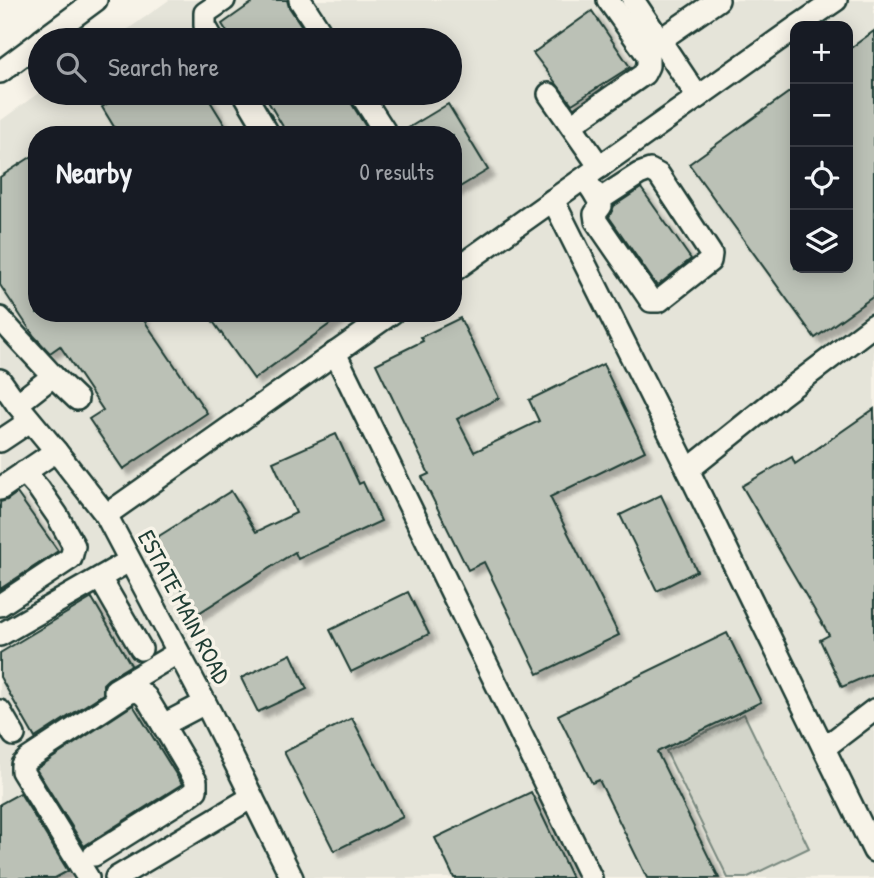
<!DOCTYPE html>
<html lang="en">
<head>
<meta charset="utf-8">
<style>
	:root { --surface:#171b24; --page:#20242c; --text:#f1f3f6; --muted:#9ea1a6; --line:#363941 }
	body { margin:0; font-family:"Patrick Hand",sans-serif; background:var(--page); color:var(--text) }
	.controls { position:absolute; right:21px; top:21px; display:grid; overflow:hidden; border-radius:14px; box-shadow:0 4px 18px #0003 }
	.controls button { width:63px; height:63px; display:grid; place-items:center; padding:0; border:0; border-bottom:2px solid var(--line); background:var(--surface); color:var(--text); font:35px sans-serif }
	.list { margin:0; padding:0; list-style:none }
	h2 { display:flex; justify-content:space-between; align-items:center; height:91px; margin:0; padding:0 28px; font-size:30px }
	h2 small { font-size:23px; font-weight:400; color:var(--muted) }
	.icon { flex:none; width:38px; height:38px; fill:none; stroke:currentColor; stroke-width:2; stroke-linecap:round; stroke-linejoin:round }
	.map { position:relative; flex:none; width:874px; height:878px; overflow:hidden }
	.search { position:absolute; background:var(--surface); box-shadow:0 4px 18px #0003; left:28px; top:28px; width:434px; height:77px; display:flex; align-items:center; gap:18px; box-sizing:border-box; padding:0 24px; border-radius:38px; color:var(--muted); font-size:26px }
	.panel { position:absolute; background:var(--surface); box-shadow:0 4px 18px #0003; left:28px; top:126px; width:434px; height:196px; border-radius:28px }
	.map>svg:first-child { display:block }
	.built { fill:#e5e4d9; fill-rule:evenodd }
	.green { fill:#d3d5ca; stroke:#79897f; stroke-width:2 }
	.building { fill:#bbc1b6; stroke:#1f3d34; stroke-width:2; filter:url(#shadow) }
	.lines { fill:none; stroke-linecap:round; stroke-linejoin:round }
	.minor-casing { stroke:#1f3d34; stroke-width:26 }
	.minor { stroke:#f7f3e8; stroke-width:21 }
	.labels { text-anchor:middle; stroke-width:7; stroke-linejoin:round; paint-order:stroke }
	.street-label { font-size:24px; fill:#1f3d34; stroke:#f7f3e8 }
</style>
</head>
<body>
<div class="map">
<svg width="874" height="878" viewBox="0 0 874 878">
	<defs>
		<filter id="shadow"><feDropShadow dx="6" dy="6" stdDeviation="2" flood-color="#0004"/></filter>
	</defs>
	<rect width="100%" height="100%" fill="#f7f3e8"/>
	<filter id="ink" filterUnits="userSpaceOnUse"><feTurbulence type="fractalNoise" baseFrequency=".0143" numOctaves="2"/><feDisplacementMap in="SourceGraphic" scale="14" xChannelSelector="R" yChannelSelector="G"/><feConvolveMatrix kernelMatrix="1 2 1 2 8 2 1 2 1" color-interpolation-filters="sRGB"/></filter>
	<g filter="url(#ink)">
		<path class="built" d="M 169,0 L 874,0 L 874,878 L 0,878 L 0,121 L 40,92 L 450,93 L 450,40 L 113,40 ZM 795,26 L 848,26 L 848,268 L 795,268 ZM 37,135 L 453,135 L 453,313 L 37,313 Z"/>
		<polygon class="green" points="744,714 809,848 746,878 728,878 666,751"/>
		<g class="building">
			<polygon points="256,0 287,0 289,7 311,40 232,40 222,24"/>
			<polygon points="592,11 630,67 572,104 533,53"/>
			<polygon points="874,31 874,296 815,338 689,164 795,88 795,268 848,268 848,50"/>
			<polygon points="125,93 205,93 231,135 119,135 102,107"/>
			<polygon points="263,93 345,93 371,135 288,135"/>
			<polygon points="448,104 488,170 453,191 453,135 400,135 400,133"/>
			<polygon points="37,153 37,313 139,313 207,413 123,469 89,419 103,410 60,346 50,353 34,336 0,285 0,177"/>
			<polygon points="641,188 691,259 657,286 609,217 614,206"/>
			<polygon points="207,313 345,313 254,379"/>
			<polygon points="460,318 499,398 457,419 474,452 539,421 529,400 603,364 645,451 550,497 619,635 538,674 484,562 468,570 422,477 429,474 376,364 423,341 421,337"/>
			<polygon points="874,409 874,673 842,687 820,640 829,635 742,486 792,457 795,464"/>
			<polygon points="336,434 359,484 363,482 381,521 298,559 295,552 197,614 151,541 231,491 256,532 296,513 273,462"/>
			<polygon points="17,493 58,551 0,589 0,502 7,500"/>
			<polygon points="661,495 697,571 657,591 620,515"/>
			<polygon points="408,592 429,634 351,672 330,630"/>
			<polygon points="92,598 131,665 108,679 103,684 103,694 35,738 0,677 0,653"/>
			<polygon points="727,633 761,702 657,752 719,878 647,878 599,780 592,783 558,715"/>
			<polygon points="291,654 307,689 258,712 241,678"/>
			<polygon points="133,705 182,784 84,846 36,769"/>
			<polygon points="352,718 403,817 334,851 284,752"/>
			<polygon points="531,792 572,878 454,878 435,838"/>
			<polygon points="20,793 68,871 55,878 0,878 0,804"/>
		</g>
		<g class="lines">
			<g class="minor-casing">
				<g id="minor">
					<polyline points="300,0 326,40"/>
					<polyline points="633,0 698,97"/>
					<polyline points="798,26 836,0"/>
					<polyline points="42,40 96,0"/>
					<polyline points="213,40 205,26 205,13 224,0"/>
					<polyline points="660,40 718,0"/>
					<polyline points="0,72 40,42"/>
					<polyline points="244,93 269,135"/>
					<polyline points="360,93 387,135"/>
					<polyline points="549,94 600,167"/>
					<polyline points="571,125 644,74 648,66 648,56 608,0"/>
					<path d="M 584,179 C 592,188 596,194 601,206 L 595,214 L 596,221 L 651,301 L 659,301 L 710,261 L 711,254 L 659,175 L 650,170 L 639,174 L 599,200"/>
					<polyline points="553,200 688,470 874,851"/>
					<polyline points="453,271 795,28"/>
					<path d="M 0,318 C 17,338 36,357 53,376 L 17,404"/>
					<polyline points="335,353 591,878"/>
					<polyline points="53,376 77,399"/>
					<polyline points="0,380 17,404 56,451 106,515 211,714 292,878"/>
					<polyline points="0,441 30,421"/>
					<polyline points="688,470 779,397 874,325"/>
					<polyline points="0,489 56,451"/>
					<polyline points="106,515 392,313"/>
					<polyline points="100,578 141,649"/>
					<polyline points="0,605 71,558 74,546 57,515 39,489 24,472"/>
					<polyline points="0,635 129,561"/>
					<polyline points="115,690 177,653"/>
					<polyline points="0,711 14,735"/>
					<polyline points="824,748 874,710"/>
					<polyline points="94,855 188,796 196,790 196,781 163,725 205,703"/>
					<polyline points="88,878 22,771 22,765 28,759 130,692 139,691 146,697 163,725"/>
					<polyline points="116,878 252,797"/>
				</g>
			</g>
			<use href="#minor" class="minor"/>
		</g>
	</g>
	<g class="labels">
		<g class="street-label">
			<text transform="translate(184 607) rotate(62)" y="8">ESTATE MAIN ROAD</text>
		</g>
	</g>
</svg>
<div class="controls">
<button>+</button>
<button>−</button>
<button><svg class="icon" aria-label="locate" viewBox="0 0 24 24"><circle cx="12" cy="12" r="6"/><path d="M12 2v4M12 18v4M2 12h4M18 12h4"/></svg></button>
<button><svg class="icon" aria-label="layers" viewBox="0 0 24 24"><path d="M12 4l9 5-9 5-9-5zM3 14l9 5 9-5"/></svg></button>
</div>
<div class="search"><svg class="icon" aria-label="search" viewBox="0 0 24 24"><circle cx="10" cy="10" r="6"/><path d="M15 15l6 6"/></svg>Search here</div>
<section class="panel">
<h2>Nearby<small>0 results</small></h2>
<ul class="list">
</ul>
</section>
</div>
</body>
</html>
